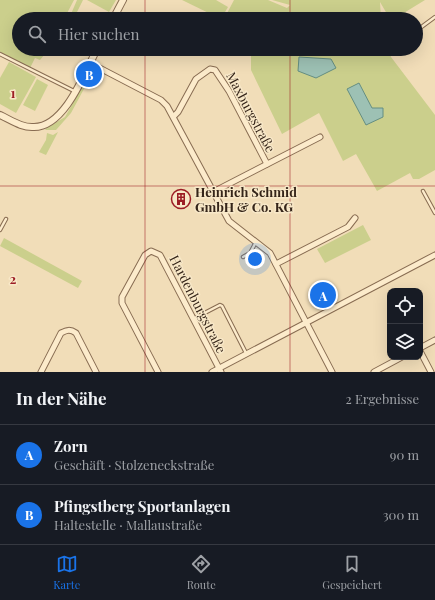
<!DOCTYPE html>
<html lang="de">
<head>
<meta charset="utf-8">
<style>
	:root { --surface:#171b24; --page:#242831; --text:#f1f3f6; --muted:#9ea1a6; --line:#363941; --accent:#1a73e8 }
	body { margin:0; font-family:"Playfair Display",serif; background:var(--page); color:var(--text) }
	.controls { position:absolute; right:12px; bottom:12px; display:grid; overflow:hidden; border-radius:8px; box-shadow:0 4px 16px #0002 }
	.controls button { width:36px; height:36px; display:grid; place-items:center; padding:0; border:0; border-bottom:1px solid var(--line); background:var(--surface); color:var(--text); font:20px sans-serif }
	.you { position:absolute; left:255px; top:259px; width:14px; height:14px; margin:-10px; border:3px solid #fff; border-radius:50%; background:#1a73e8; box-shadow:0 0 0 6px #1a73e833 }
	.badge { display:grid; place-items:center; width:26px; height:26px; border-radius:50%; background:var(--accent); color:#fff; font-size:13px; font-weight:700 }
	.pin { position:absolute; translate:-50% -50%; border:2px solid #fff; box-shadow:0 1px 4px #0006 }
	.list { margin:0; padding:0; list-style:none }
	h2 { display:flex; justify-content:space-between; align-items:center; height:52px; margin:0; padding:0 16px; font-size:17px }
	h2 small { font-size:13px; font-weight:400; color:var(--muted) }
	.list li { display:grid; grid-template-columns:26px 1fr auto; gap:12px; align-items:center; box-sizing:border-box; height:60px; padding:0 16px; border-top:1px solid var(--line) }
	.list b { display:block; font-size:15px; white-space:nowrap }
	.list p { margin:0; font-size:13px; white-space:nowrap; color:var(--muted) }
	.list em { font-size:13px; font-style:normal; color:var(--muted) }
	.icon { flex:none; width:22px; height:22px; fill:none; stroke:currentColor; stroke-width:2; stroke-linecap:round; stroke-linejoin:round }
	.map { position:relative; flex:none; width:435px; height:372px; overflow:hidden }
	.search { position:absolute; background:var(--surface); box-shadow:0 4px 16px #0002; left:12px; right:12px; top:12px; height:44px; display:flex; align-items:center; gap:10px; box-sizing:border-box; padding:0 14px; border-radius:22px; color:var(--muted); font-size:15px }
	.sheet { height:172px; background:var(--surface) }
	nav { display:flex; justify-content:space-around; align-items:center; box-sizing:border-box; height:56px; border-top:1px solid var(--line); background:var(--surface); font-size:11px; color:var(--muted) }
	nav a { display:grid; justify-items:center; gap:2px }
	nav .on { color:var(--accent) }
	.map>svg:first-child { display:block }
	.green { fill:#cbcf8c }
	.water { fill:#9dc1b4; stroke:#658e82 }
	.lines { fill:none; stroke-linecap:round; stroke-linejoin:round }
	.service-casing { stroke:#886c52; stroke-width:4.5 }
	.minor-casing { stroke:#886c52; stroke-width:7 }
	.tertiary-casing { stroke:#886c52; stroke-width:8 }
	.service { stroke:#fcebcb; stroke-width:2.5 }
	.minor { stroke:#fcebcb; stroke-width:5 }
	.tertiary { stroke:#fcebcb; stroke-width:6 }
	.grid { fill:none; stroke:#9c1d25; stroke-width:1; stroke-opacity:0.55 }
	.labels { text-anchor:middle; stroke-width:3; stroke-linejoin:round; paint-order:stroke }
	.street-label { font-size:13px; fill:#352519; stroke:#f8e8c8 }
	.poi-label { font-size:13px; font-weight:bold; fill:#352519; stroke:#f8e8c8; text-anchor:start }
	.grid-label { font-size:13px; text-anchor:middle; font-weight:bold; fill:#9c1d25; stroke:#f8e8c8; stroke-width:3; stroke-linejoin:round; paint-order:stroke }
</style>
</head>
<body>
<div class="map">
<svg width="435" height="372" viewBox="0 0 435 372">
	<rect width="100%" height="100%" fill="#f1ddb8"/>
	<g class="green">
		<polygon points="0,0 74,0 64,19 19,19 19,49 49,49 40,60 35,58 30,68 0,52"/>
		<polygon points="77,0 83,0 77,12 87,17 86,19 79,19 71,14"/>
		<polygon points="87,0 116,0 109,12"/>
		<polygon points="182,0 216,0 228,7 221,19"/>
		<polygon points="234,0 268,0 287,8 290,5 272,0 425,0 394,19 390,19 380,2 381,19 224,19"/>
		<polygon points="251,49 388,49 391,57 435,115 435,170 419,179 413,179 410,173 377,191 356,154 343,161 319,113 282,134 251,70"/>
		<polygon points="9,62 36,77 16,113 0,104 0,78"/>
		<polygon points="90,73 92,74 71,113 56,130 46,130 45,129 65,117"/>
		<polygon points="37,79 48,85 35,111 23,105"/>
		<polygon points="58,132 46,155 39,152 46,140 47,133 53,135"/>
		<polygon points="363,225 371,240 325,263 317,249"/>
		<polygon points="4,238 82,281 78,288 0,246"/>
	</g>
	<g class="water">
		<polygon points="299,57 331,59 336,68 316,78 298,71"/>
		<polygon points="359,83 372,108 383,108 383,117 366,125 347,89"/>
	</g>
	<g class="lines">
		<g class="service-casing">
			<g id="service">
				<polyline points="69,16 74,19"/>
				<polyline points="416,31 435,17"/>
				<polyline points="0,54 74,91"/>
				<polyline points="423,191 435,213"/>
				<polyline points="0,230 6,219"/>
				<polyline points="243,257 250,253 256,242"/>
				<polyline points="193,319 220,305 222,306 246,353"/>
			</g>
		</g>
		<g class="minor-casing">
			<g id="minor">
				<polyline points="90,63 161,100 167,106 229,221 270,253 332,372"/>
				<polyline points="174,116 178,112 196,79 210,69 215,70 229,91 267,164"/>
				<polyline points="213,192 320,137"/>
				<polyline points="276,264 348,227 355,218"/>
				<polyline points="420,348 435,340"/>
				<polyline points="420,351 431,372"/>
				<path d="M 41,372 L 61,333 C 67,330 70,329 76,333 L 96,372"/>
				<polyline points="158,372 122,303 122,297 145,255 151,251 160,255 221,372"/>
				<polyline points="212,372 435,255"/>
				<polyline points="374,372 402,357"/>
			</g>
		</g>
		<g class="tertiary-casing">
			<g id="tertiary">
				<polyline points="113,19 123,0"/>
				<path d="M 0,115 C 11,120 22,128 34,127 C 65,127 85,72 97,49"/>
			</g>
		</g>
		<use href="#service" class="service"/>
		<use href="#minor" class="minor"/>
		<use href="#tertiary" class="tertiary"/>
	</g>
	<path class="grid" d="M 145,0 L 145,19M 290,0 L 290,19M 145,49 L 145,372M 290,49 L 290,372M 0,186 L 435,186"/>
	<defs>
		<g id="building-ring" transform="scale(1)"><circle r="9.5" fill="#f8e8c8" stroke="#9c1d25" stroke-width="1.5"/><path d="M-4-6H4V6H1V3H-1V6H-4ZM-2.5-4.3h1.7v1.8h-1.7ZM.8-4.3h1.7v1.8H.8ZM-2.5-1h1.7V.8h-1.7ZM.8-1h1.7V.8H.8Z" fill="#9c1d25"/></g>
	</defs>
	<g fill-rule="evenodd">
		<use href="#building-ring" x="181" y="199"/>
	</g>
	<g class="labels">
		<g class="street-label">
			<text transform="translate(251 112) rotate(62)" y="5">Maxburgstraße</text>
			<text transform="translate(198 304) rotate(63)" y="5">Hardenburgstraße</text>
		</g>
		<g class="poi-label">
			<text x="195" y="197">Heinrich Schmid<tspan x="195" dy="15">GmbH &amp; Co. KG</tspan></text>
		</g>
	</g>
	<g class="grid-label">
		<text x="13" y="98">1</text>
		<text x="13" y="284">2</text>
	</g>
</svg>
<div class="controls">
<button><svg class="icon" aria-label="locate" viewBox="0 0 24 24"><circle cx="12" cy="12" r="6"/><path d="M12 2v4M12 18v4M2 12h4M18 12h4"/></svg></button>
<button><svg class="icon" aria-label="layers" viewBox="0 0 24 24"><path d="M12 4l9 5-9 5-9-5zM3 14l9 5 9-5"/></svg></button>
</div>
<div class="you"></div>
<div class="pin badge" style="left:323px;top:295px">A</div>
<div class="pin badge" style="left:89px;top:74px">B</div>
<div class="search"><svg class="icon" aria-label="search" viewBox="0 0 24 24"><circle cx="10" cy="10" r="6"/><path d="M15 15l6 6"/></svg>Hier suchen</div>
</div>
<section class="sheet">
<h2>In der Nähe<small>2 Ergebnisse</small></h2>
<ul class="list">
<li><span class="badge">A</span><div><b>Zorn</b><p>Geschäft · Stolzeneckstraße</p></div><em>90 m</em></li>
<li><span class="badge">B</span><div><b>Pfingstberg Sportanlagen</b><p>Haltestelle · Mallaustraße</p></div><em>300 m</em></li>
</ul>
</section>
<nav>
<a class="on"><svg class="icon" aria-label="map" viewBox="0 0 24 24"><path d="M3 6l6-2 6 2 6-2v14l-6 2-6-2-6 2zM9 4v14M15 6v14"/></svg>Karte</a>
<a><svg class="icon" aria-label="directions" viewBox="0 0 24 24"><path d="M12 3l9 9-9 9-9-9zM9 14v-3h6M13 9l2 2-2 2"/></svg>Route</a>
<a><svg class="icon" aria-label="saved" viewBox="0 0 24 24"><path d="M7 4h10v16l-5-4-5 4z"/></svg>Gespeichert</a>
</nav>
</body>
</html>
